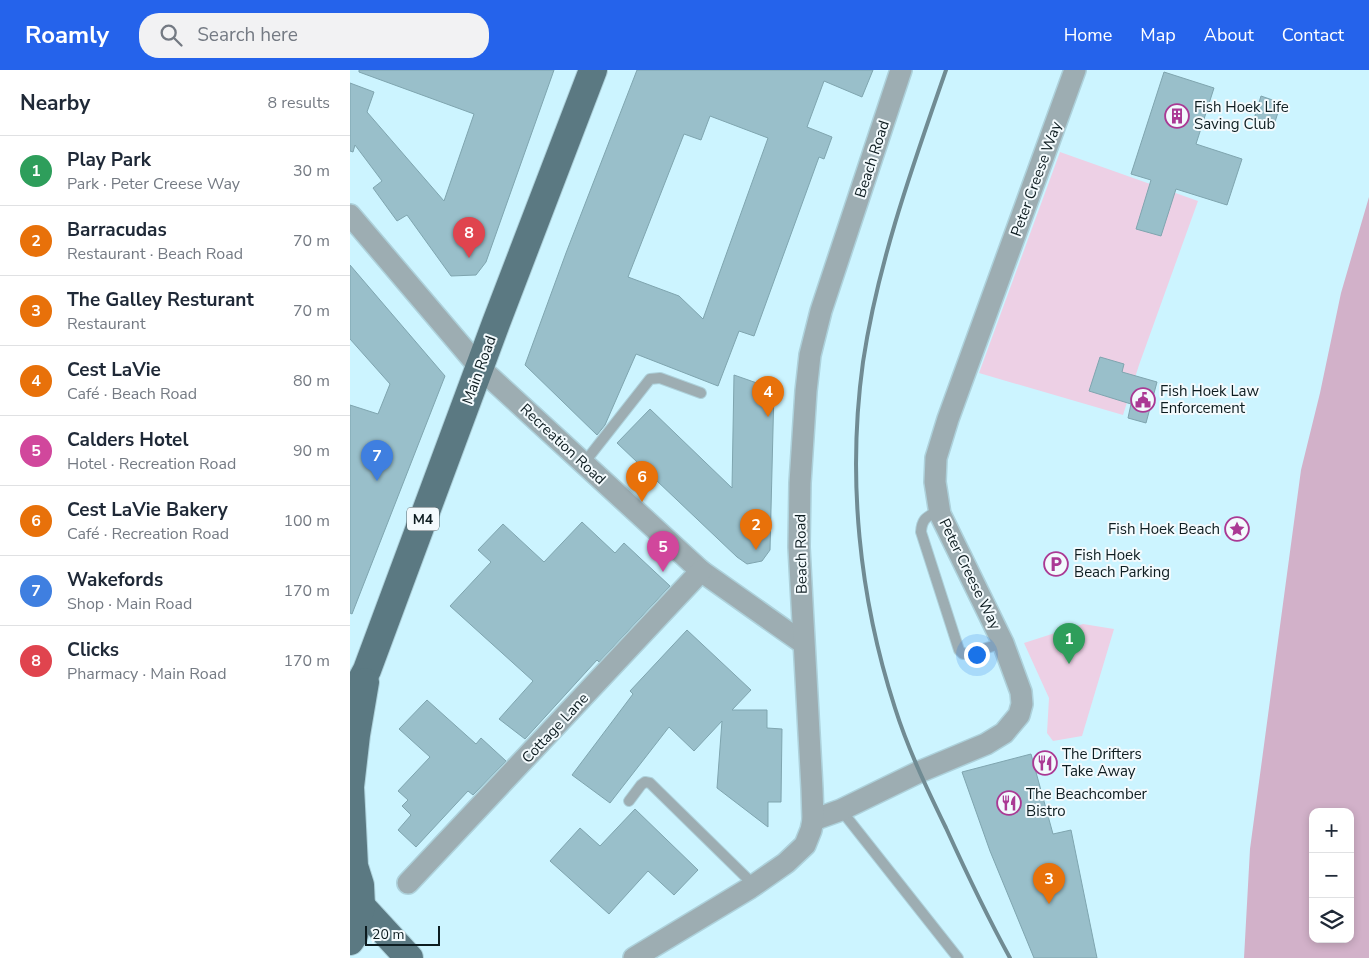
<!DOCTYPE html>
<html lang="en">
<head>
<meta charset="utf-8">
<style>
	:root { --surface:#fff; --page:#f2f2f3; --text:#1f2937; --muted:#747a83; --line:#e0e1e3; --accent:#2563eb }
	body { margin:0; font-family:"Nunito Sans",sans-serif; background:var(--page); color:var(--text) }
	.controls { position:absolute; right:15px; bottom:15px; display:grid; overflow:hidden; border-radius:10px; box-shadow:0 2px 8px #0003 }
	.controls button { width:45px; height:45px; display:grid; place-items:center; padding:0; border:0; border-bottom:1px solid var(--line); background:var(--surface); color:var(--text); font:25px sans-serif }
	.scale { position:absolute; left:15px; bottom:12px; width:75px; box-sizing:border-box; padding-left:5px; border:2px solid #0d1c20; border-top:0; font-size:14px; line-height:18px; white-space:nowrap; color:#0d1c20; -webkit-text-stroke:4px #f3fafd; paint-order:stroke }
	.you { position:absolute; left:626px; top:584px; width:18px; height:18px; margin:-12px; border:4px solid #fff; border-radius:50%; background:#1a73e8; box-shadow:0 0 0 8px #1a73e833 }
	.badge { display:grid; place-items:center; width:32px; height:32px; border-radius:50%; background:var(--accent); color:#fff; font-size:16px; font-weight:700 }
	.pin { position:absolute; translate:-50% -41px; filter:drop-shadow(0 1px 2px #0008) }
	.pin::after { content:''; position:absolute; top:26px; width:18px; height:15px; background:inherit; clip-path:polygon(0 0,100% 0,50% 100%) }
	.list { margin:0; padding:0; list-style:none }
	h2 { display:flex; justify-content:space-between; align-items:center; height:65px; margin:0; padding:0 20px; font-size:21px }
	h2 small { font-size:16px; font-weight:400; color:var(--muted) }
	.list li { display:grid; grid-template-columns:32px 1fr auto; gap:15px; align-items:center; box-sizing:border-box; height:70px; padding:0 20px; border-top:1px solid var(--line) }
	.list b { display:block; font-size:19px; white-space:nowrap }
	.list p { margin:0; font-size:16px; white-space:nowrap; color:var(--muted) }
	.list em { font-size:16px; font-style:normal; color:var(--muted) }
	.icon { flex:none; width:28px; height:28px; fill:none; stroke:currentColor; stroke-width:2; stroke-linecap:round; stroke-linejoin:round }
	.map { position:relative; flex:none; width:1019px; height:888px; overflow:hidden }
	header { display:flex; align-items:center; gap:30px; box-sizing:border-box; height:70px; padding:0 25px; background:var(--accent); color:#fff }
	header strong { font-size:24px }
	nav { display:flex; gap:28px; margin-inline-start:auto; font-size:18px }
	.search { width:350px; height:45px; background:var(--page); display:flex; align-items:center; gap:12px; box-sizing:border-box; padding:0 18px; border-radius:20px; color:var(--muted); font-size:19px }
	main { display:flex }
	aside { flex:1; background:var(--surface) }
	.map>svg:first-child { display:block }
	.green { fill:#edd0e5 }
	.water { fill:#d2b1c9; fill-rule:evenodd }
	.building { fill:#99bfca; stroke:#7fa5af; fill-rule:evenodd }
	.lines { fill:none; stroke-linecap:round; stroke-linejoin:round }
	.lane-casing { stroke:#add1db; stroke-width:12 }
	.street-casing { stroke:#add1db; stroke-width:24 }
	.primary-casing { stroke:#add1db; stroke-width:30 }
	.lane { stroke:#9dadb2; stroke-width:10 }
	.street { stroke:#9dadb2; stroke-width:21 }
	.primary { stroke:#5b7982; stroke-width:28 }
	.rail { stroke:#708b93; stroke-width:4 }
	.labels { text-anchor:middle; stroke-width:4; stroke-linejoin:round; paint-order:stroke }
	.shield { fill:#f3fafd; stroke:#525f62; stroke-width:1 }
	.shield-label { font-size:14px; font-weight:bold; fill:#0d1c20 }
	.poi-label { font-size:15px; fill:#0d1c20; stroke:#f3fafd; text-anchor:start }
	.street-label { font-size:15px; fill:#0d1c20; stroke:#f3fafd }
</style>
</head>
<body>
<header>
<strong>Roamly</strong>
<div class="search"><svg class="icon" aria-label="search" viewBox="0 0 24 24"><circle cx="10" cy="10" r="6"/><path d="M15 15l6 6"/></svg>Search here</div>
<nav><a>Home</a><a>Map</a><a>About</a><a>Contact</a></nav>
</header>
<main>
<aside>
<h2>Nearby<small>8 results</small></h2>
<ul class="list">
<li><span class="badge" style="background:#2e9e5b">1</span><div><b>Play Park</b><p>Park · Peter Creese Way</p></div><em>30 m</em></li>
<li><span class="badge" style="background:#e8710a">2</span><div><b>Barracudas</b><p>Restaurant · Beach Road</p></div><em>70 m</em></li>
<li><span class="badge" style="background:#e8710a">3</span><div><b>The Galley Resturant</b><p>Restaurant</p></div><em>70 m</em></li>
<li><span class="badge" style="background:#e8710a">4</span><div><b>Cest LaVie</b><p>Café · Beach Road</p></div><em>80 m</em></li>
<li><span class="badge" style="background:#d1479c">5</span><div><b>Calders Hotel</b><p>Hotel · Recreation Road</p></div><em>90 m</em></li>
<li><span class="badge" style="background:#e8710a">6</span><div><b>Cest LaVie Bakery</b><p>Café · Recreation Road</p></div><em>100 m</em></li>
<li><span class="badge" style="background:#3f7fe0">7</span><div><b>Wakefords</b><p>Shop · Main Road</p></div><em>170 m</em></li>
<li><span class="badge" style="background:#e0444e">8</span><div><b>Clicks</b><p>Pharmacy · Main Road</p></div><em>170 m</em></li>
</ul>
</aside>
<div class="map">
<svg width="1019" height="888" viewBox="0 0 1019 888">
	<rect width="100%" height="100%" fill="#ccf4ff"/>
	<g class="green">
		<polygon points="710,82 848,131 789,295 773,345 629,303"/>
		<polygon points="733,554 764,559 732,666 703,671 697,663 699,628 674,573"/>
	</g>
	<path class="water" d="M 1019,127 L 1019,888 L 894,888 L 900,779 L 951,400 L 970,323 L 991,223 ZM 963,742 L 1000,742 L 1000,869 L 963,869 Z"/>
	<g class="building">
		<polygon points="9,0 204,0 136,192 126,205 101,206 57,145 47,151 23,118 32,111 5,75 3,82 0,81 0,13 24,22 17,42 94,131 124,44 9,2"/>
		<path d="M 287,0 L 523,0 L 512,27 L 474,11 L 457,57 L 482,67 L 474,89 L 469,87 L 404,266 L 389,261 L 368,316 L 286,284 L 255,355 L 247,365 L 175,295 L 216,183 ZM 360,46 L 418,68 L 353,249 L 329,226 L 278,207 L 334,64 L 351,70 Z"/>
		<polygon points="814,2 864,18 846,74 892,89 877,135 826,119 811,166 786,159 801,110 781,104"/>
		<polygon points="911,26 931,33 924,55 904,49"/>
		<polygon points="0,195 95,306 2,544 0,543 0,335 28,344 40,314 0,269"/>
		<polygon points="750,287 774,294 772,302 807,312 796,353 778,348 781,334 739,321"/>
		<polygon points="384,305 424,319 420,480 412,491 397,494 387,487 267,373 300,339 382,418"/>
		<polygon points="232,452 265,483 274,473 320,516 249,592 247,590 175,669 149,649 183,611 100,536 141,492 128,480 153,454 194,492"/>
		<polygon points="337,560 401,620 382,640 417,640 417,658 432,659 431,732 418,732 418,757 367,718 372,651 344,681 319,657 260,733 222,705 283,624 280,621"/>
		<polygon points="77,630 126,674 131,668 156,691 123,725 118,721 66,777 48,760 61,745 52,736 58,730 48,721 80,687 49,659"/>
		<polygon points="681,684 703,764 721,760 747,888 684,888 640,781 612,702"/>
		<polygon points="285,739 348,800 324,825 298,801 259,844 200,791 230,758 250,776"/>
	</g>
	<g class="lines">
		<g class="lane-casing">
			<g id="lane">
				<polyline points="234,393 300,309 310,308 351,323"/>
				<path d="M 589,440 C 578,447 572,447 571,462 L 609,580 L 613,584 L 620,583 L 653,573"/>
				<polyline points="279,731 291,715 295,712 300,713 404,815"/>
				<polyline points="491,740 608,888"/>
			</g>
		</g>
		<g class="street-casing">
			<g id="street">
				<polyline points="0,145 130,298 351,501 453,573"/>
				<polyline points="463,750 491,740 569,702 636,674 654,663 669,645 672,634 671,622 653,573 590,444 585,412 586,388 598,349 725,0"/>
				<polyline points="58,813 351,501"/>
				<polyline points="284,888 400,818 436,793 455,775 461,760 463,750 462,719 449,477 450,413 456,321 460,285 471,241 551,0"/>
			</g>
		</g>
		<g class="primary-casing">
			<g id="primary">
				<polyline points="0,631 17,600 146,253 243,0"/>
				<polyline points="11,836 59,888"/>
				<polyline points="0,871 4,865 11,836 10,815 4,796 0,717 6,665 15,612"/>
			</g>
		</g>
		<use href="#lane" class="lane"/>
		<use href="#street" class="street"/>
		<use href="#primary" class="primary"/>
		<path class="rail" d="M 596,0 C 563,95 528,192 513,292 C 497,408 509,527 545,638 C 558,679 577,719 596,758 C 616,802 637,846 660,888"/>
	</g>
	<defs>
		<g id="building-ring" transform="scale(1.25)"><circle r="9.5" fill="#f3fafd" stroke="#aa3994" stroke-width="1.5"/><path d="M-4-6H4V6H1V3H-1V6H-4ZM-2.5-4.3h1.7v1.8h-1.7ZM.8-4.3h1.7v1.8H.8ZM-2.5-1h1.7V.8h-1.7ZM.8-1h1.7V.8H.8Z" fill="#aa3994"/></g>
		<g id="civic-ring" transform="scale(1.25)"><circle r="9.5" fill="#f3fafd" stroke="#aa3994" stroke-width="1.5"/><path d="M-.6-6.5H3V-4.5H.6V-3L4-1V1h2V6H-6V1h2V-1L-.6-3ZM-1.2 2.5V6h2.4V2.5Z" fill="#aa3994"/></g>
		<g id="sight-ring" transform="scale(1.25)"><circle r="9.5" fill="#f3fafd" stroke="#aa3994" stroke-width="1.5"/><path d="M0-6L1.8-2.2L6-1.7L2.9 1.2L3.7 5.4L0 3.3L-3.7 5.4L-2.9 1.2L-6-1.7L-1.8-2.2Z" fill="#aa3994"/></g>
		<g id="parking-ring" transform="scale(1.25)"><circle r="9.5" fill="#f3fafd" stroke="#aa3994" stroke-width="1.5"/><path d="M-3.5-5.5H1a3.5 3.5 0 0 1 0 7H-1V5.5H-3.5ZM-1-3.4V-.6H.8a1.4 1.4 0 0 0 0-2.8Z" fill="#aa3994"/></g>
		<g id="restaurant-ring" transform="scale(1.25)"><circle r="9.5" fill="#f3fafd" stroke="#aa3994" stroke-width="1.5"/><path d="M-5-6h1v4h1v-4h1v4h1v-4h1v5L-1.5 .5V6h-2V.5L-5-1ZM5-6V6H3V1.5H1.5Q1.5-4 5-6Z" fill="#aa3994"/></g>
	</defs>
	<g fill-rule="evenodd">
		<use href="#building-ring" x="827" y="46"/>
		<use href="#civic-ring" x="793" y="330"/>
		<use href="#sight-ring" x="887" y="459"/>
		<use href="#parking-ring" x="706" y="494"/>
		<use href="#restaurant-ring" x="695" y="693"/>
		<use href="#restaurant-ring" x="659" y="733"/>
	</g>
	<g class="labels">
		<rect class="shield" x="57" y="437.5" width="32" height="23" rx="4"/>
		<g class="shield-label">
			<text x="73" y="454">M4</text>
		</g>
		<g class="poi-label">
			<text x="844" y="42">Fish Hoek Life<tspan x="844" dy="17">Saving Club</tspan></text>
			<text x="810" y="326">Fish Hoek Law<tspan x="810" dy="17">Enforcement</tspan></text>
			<text x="870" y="464" text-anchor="end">Fish Hoek Beach</text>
			<text x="724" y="490">Fish Hoek<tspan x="724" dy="17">Beach Parking</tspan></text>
			<text x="712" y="689">The Drifters<tspan x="712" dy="17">Take Away</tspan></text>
			<text x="676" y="729">The Beachcomber<tspan x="676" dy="17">Bistro</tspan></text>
		</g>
		<g class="street-label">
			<text transform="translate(522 89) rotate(-72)" y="5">Beach Road</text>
			<text transform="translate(686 109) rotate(-70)" y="5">Peter Creese Way</text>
			<text transform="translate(129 300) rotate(-70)" y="5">Main Road</text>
			<text transform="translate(213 374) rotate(43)" y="5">Recreation Road</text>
			<text transform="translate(451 484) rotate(-91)" y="5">Beach Road</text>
			<text transform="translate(620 504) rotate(64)" y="5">Peter Creese Way</text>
			<text transform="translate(205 658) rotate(-47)" y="5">Cottage Lane</text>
		</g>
	</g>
</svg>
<div class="controls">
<button>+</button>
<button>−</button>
<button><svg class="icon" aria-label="layers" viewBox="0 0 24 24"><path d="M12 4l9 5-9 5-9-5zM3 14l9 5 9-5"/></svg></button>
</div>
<div class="scale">20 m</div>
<div class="you"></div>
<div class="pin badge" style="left:719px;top:594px;background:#2e9e5b">1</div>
<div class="pin badge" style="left:406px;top:480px;background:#e8710a">2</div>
<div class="pin badge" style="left:699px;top:834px;background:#e8710a">3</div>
<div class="pin badge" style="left:418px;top:347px;background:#e8710a">4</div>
<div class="pin badge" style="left:313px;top:502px;background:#d1479c">5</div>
<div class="pin badge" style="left:292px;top:432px;background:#e8710a">6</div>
<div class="pin badge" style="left:27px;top:411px;background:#3f7fe0">7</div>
<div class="pin badge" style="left:119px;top:188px;background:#e0444e">8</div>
</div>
</main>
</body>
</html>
